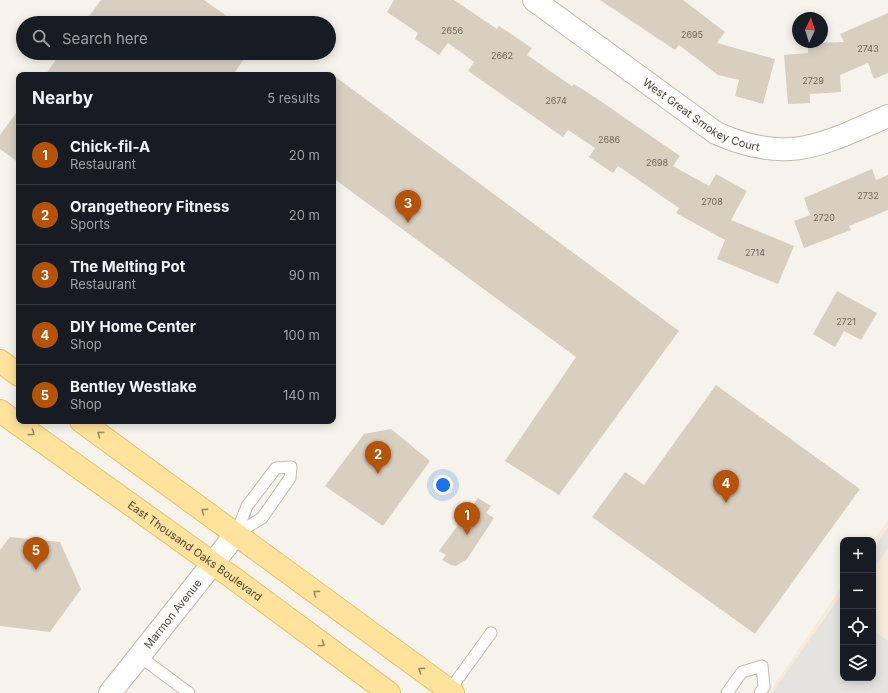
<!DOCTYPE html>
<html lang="en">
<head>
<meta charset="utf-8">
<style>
	:root { --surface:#171b24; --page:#242831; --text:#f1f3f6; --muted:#9ea1a6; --line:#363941; --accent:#b45309 }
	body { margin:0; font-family:Inter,sans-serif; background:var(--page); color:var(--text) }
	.controls { position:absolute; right:12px; bottom:12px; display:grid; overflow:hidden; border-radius:8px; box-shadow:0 2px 10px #0003 }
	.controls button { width:36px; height:36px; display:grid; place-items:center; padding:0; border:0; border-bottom:1px solid var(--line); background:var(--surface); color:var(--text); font:20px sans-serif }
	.compass { position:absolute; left:792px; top:12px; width:36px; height:36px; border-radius:50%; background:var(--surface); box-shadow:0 2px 10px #0003; rotate:4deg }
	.you { position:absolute; left:443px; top:485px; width:14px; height:14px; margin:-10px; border:3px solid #fff; border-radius:50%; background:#1a73e8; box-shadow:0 0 0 6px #1a73e833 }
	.badge { display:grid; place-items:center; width:26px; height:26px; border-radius:50%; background:var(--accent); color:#fff; font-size:13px; font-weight:700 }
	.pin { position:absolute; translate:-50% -33px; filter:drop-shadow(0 1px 2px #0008) }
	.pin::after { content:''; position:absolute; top:21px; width:14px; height:12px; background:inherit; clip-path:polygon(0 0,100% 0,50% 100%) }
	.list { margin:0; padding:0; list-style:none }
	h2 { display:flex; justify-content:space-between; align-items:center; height:52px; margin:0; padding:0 16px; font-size:17px }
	h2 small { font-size:13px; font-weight:400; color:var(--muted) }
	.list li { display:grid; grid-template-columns:26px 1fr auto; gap:12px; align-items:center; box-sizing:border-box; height:60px; padding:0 16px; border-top:1px solid var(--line) }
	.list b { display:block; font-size:15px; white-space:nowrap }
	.list p { margin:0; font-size:13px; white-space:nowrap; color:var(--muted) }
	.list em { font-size:13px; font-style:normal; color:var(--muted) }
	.icon { flex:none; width:22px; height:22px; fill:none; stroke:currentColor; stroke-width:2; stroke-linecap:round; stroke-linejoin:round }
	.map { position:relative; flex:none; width:888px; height:693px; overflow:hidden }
	.search { position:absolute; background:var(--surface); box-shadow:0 2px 10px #0003; left:16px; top:16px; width:320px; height:44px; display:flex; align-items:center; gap:10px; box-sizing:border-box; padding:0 14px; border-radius:22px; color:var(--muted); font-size:15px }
	.panel { position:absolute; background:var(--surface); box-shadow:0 2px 10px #0003; left:16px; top:72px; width:320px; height:352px; border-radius:8px }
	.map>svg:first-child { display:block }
	.commercial { fill:#f7ead8 }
	.parking { fill:#e5e3e0 }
	.building { fill:#d8cfc1 }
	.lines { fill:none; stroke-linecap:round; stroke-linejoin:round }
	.service-casing { stroke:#c2bbae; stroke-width:13 }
	.minor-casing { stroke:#c2bbae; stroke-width:24 }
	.primary-casing { stroke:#e6c16a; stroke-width:24 }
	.service { stroke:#fff; stroke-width:11 }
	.minor { stroke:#fff; stroke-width:22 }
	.primary { stroke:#ffe39c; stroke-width:22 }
	.oneway { stroke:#9c8c66 }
	.labels { text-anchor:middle; stroke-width:3; stroke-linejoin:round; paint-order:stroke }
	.number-label { font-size:9px; fill:#6e675b }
	.street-label { font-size:11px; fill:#4b4439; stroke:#fff }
</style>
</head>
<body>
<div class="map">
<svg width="888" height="693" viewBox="0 0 888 693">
	<rect width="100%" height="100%" fill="#f6f3ec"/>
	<polygon class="commercial" points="888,520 888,693 769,693 843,585 843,678 873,678 873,542"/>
	<g class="parking">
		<polygon points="888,527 888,548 873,569 873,549"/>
		<polygon points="843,592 843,678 873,678 873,630 888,641 888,693 772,693"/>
	</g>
	<g class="building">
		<polygon points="101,0 204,0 237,23 84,23"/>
		<polygon points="394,0 454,0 497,29 499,26 532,48 527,55 572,86 574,84 596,98 680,156 673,166 709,186 716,174 747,191 731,220 794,246 778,284 717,259 725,240 676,213 679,208 618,166 613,173 589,157 595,148 568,130 563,137 468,71 474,62 448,43 439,55 415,39 418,33 387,12"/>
		<polygon points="600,0 683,0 725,32 717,43 775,59 763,104 735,96 739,80 718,75 679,45 675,50"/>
		<polygon points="888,13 888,73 874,79 868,63 840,75 841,92 810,94 810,103 788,104 784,55 808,53 808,43 844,42 840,34"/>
		<polygon points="61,53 248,53 233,75 45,75"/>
		<polygon points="333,75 679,331 559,495 505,461 576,357 333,178"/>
		<polygon points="19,109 19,163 0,149 0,135"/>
		<polygon points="872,169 876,180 888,175 888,210 849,226 851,230 804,248 794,221 810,215 804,198"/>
		<polygon points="837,291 877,313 861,340 844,331 835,347 813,334"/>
		<polygon points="716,385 860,489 755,634 592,517 625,472 644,485"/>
		<polygon points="391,429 430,461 383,526 325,486 364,434"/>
		<polygon points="478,498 491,506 486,513 494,518 467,559 456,566 451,565 442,560 446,555 439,551"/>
		<polygon points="10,537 60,542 81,589 50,632 0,626 0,550"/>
	</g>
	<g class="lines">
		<g class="service-casing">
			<g id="service">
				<polygon points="291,467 290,478 262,518 236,534 247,506 276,468"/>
				<polyline points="139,656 189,693"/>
				<polyline points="449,691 491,633"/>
				<polyline points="727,693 742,672 762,666 764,687 760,693"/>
			</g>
		</g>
		<g class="minor-casing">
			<g id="minor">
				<path id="s1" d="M 534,0 L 716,133 C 788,165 821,145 888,116"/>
				<path id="s2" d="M 110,693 L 236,534"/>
			</g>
		</g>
		<g class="primary-casing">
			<g id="primary">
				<polyline points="0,361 19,375"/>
				<path id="s3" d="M 0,411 L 236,580 L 389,693"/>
				<polyline points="81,421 453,693"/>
			</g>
		</g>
		<use href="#service" class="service"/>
		<use href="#minor" class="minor"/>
		<use href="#primary" class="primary"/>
	</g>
	<defs><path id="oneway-chevron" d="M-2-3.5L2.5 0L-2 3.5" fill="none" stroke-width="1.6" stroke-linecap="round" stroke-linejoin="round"/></defs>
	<g class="oneway">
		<use href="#oneway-chevron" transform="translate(32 433) rotate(36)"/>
		<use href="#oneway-chevron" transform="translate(100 434) rotate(-144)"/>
		<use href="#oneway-chevron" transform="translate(204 511) rotate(-144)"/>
		<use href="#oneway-chevron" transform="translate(316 593) rotate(-144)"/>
		<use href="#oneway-chevron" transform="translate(322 644) rotate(36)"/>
		<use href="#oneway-chevron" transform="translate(421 670) rotate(-144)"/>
	</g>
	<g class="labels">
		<g class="number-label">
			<text x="452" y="34">2656</text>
			<text x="692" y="38">2695</text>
			<text x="868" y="52">2743</text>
			<text x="502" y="59">2662</text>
			<text x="813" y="84">2729</text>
			<text x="556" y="104">2674</text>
			<text x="609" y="143">2686</text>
			<text x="657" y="166">2698</text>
			<text x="868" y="199">2732</text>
			<text x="712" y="205">2708</text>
			<text x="824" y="221">2720</text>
			<text x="755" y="256">2714</text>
			<text x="846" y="325">2721</text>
		</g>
		<g class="street-label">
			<text dy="4" stroke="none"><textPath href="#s1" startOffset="204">West Great Smokey Court</textPath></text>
			<text dy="4" stroke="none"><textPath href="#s3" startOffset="240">East Thousand Oaks Boulevard</textPath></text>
			<text dy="4" stroke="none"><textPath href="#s2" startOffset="101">Marmon Avenue</textPath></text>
		</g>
	</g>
</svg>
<div class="controls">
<button>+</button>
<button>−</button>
<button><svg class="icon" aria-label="locate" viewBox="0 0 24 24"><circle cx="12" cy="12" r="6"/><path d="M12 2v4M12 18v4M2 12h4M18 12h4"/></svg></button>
<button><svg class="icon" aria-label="layers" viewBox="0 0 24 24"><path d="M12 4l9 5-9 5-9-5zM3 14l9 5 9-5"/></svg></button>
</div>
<svg class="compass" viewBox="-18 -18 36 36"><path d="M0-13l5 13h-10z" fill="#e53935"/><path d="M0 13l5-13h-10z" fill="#9ea1a6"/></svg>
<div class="you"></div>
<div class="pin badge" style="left:467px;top:535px">1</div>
<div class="pin badge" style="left:378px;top:474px">2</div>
<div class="pin badge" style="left:408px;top:223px">3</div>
<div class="pin badge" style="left:726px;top:503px">4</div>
<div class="pin badge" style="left:36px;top:570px">5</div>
<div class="search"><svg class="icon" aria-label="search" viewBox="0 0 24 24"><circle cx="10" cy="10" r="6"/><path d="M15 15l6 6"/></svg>Search here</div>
<section class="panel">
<h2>Nearby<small>5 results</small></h2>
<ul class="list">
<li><span class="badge">1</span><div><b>Chick-fil-A</b><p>Restaurant</p></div><em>20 m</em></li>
<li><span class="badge">2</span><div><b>Orangetheory Fitness</b><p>Sports</p></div><em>20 m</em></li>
<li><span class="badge">3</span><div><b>The Melting Pot</b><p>Restaurant</p></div><em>90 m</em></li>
<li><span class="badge">4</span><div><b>DIY Home Center</b><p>Shop</p></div><em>100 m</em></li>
<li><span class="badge">5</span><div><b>Bentley Westlake</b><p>Shop</p></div><em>140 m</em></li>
</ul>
</section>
</div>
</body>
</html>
